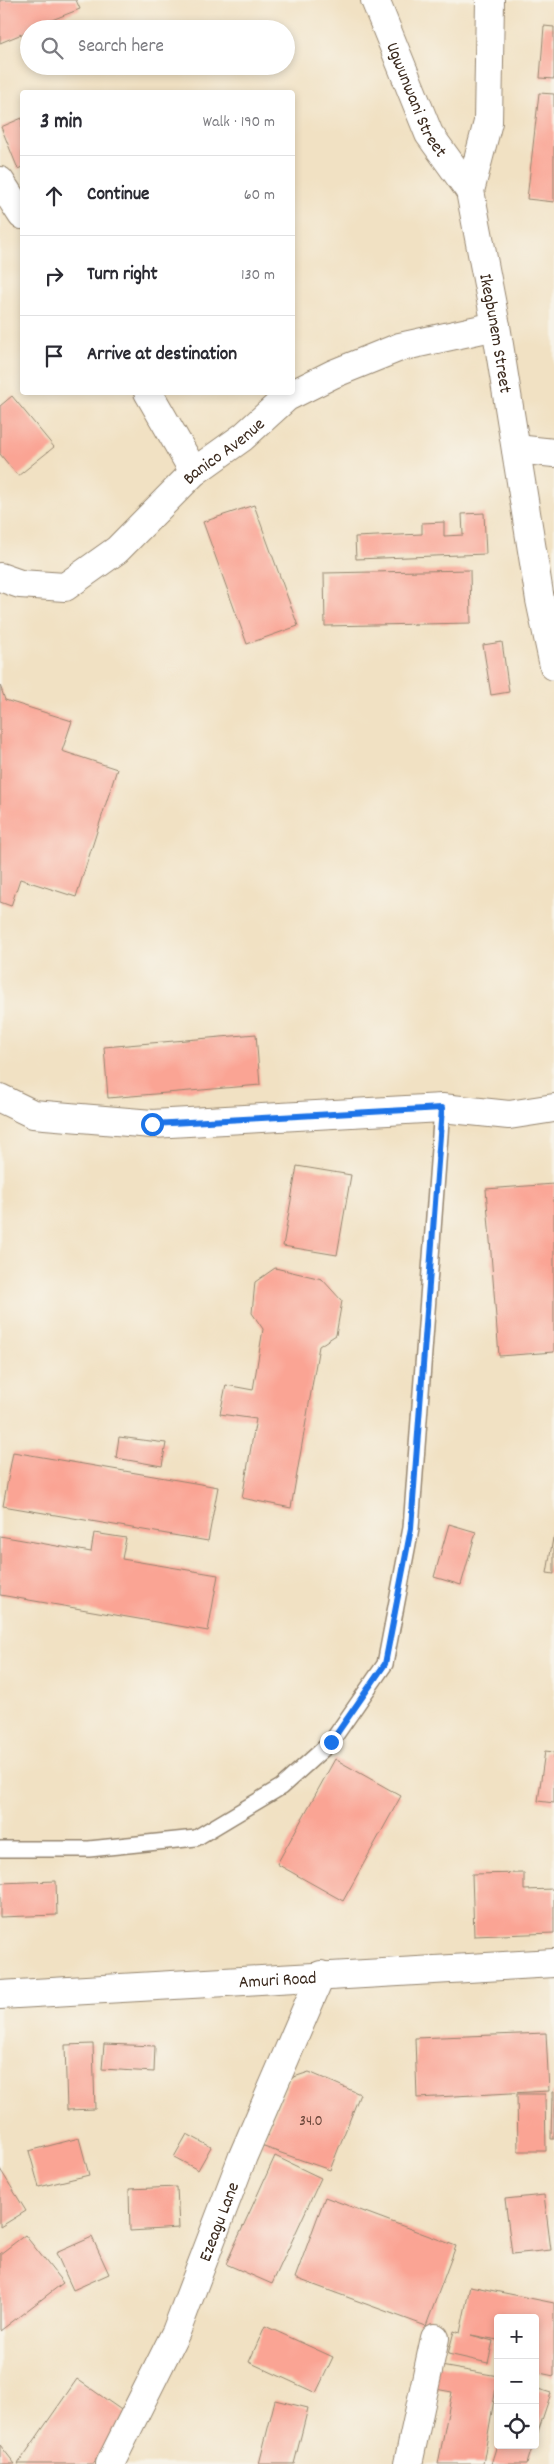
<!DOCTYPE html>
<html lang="en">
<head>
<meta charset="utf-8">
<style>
	:root { --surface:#fff; --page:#f7f7f7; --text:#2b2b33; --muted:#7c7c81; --line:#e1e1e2 }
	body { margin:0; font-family:Dekko,sans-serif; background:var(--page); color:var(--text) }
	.controls { position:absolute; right:15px; bottom:15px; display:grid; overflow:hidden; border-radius:5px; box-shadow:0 2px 8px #0003 }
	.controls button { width:45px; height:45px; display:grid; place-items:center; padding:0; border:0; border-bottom:1px solid var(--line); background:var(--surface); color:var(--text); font:25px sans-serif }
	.stop { position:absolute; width:15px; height:15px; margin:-11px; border:4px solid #1a73e8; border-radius:50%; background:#fff }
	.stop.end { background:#1a73e8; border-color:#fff; box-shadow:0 1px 5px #0008 }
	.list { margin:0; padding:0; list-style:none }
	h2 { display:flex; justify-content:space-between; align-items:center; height:65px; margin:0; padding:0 20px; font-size:21px }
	h2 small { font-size:16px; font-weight:400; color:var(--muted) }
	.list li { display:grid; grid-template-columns:32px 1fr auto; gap:15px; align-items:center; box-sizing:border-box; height:80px; padding:0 20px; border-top:1px solid var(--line) }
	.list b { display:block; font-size:19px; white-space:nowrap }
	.list em { font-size:16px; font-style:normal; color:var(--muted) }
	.icon { flex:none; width:28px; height:28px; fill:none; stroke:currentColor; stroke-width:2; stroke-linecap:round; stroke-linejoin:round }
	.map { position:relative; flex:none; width:554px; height:2464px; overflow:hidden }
	.search { position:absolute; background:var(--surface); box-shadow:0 2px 8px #0003; left:20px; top:20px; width:275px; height:55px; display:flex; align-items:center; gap:12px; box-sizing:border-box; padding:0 18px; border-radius:28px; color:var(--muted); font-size:19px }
	.panel { position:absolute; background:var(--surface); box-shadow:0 2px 8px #0003; left:20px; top:90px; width:275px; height:305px; border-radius:5px }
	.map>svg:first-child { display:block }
	.building { fill:#faa494 }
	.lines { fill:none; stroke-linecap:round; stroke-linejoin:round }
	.lane-casing { stroke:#968670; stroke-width:18 }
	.street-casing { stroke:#968670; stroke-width:30 }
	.secondary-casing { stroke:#968670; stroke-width:30 }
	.lane { stroke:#fff; stroke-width:15 }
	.street { stroke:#fff; stroke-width:28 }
	.secondary { stroke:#fff; stroke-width:28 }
	.route { stroke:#1a73e8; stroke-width:6 }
	.labels { text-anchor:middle; stroke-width:4; stroke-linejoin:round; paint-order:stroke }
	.number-label { font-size:15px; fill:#6b483c }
	.street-label { font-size:18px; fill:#3b2a1e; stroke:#f7f3e8 }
</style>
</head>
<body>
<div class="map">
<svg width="554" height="2464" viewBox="0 0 554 2464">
	<rect width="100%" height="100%" fill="#f7f3e8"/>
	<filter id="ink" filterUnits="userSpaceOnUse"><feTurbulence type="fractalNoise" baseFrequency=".02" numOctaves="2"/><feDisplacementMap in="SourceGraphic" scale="10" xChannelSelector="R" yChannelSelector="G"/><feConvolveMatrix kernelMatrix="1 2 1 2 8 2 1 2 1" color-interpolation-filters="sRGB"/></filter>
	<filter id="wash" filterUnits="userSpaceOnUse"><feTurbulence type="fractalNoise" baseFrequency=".0096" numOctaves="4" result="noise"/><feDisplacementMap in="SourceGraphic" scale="20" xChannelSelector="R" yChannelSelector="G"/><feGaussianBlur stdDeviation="1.12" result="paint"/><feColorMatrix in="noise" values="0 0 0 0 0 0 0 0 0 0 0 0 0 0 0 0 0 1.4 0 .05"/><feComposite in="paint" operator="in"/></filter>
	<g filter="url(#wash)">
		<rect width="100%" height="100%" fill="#f1e1c3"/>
		<g id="blocks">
			<g class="building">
				<polygon points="0,0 76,0 80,9 29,29 29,31 0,43"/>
				<polygon points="544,26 554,27 554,79 540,78"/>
				<polygon points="539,93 554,94 554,202 527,199"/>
				<polygon points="22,118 22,167 18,169 1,127"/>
				<polygon points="12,396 54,447 18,476 0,454 0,406"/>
				<polygon points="254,505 298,626 247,644 203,522"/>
				<polygon points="484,513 486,554 356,559 355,537 422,534 422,523 444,522 444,536 463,535 462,514"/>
				<polygon points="470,570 471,623 325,626 324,573"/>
				<polygon points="502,642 509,692 491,695 483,645"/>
				<polygon points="0,685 5,700 72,721 62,751 117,769 76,897 20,879 11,906 0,902"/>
				<polygon points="256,1034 260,1085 108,1098 104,1047"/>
				<polygon points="297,1166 351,1175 337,1255 283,1246"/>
				<polygon points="554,1184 554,1352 499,1356 486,1189"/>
				<polygon points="275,1268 322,1279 342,1301 336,1335 319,1346 291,1508 242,1498 256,1419 220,1414 226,1385 253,1390 263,1329 252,1313 255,1282"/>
				<polygon points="119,1437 166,1443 162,1466 116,1458"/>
				<polygon points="13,1452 218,1487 208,1541 3,1506"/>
				<polygon points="449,1524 476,1532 461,1585 434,1577"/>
				<polygon points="94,1533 126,1538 122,1559 218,1575 208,1631 0,1595 0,1536 91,1552"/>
				<polygon points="553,1538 554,1538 554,1574 547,1573"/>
				<polygon points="545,1751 554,1752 554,1803 538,1801"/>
				<polygon points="335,1759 401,1796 343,1901 277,1864"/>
				<polygon points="524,1873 524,1890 554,1889 554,1933 474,1936 472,1874"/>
				<polygon points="56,1881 57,1915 0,1917 0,1883"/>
				<polygon points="546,2033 549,2091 417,2098 415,2038"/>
				<polygon points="93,2044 95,2109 67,2110 65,2045"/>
				<polygon points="104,2044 155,2046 154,2072 102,2069"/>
				<polygon points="309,2072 360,2094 330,2170 261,2146 291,2078"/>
				<polygon points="552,2092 554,2092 554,2139 551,2139"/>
				<polygon points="517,2094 545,2094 546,2151 518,2151"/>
				<polygon points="187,2134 211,2147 198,2170 174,2157"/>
				<polygon points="79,2138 89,2175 39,2187 29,2151"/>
				<polygon points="275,2156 321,2178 272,2284 226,2264"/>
				<polygon points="0,2169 26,2211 0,2227"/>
				<polygon points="177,2187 179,2228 130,2231 129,2189"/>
				<polygon points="544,2195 551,2250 512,2254 505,2199"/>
				<polygon points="325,2197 456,2246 426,2326 295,2278"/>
				<polygon points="25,2235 63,2283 0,2331 0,2254"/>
				<polygon points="92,2237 109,2274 73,2290 56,2253"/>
				<polygon points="470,2286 554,2303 554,2376 535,2372 535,2318 498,2318 498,2340 471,2335 493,2341 488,2363 448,2354 454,2331 460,2333"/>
				<polygon points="265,2326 333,2357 316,2393 249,2362"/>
				<polygon points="435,2365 498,2376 483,2464 438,2464 452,2392 430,2388"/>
				<polygon points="77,2379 127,2414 93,2464 18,2464"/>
				<polygon points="535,2388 551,2393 536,2438 535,2438"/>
				<polygon points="275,2400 308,2408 294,2464 259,2464"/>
				<polygon points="0,2445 15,2464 0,2464"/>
				<polygon points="497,2445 533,2445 527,2464 491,2464"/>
			</g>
		</g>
	</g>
	<g filter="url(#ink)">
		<use href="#blocks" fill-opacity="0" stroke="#968670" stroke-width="1"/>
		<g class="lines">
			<g class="lane-casing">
				<polyline id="lane" points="0,1849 89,1849 196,1838 281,1787 331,1742 385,1664 411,1528 442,1108"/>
			</g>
			<g class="street-casing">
				<g id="street">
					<path id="s1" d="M 375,0 L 429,134 L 470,191"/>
					<path id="s2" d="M 490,0 L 488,122 L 470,191 L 496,326 L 540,600 L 554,666"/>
					<polyline points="0,181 22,215"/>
					<polyline points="148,392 194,472"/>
					<polyline points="516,449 554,453"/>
					<path id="s3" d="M 0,577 L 20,584 L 65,587 L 117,550 L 194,472 L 243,437 L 287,397 L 333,374 L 400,347 L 496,326"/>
					<polyline points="0,1098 33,1114 152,1124 442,1108 509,1115 554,1108"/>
					<path id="s4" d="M 110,2464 L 176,2332 L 243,2156 L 321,1975"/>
					<polyline points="408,2464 435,2338"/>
				</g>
			</g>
			<g class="secondary-casing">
				<g id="secondary">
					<path id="s5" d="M 0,1995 L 554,1963"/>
				</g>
			</g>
			<use href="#lane" class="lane"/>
			<use href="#street" class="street"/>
			<use href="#secondary" class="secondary"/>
		</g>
	</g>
	<g class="lines" filter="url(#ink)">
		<polyline class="route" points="152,1124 442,1108 411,1528 385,1664 331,1742"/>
	</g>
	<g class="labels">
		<g class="number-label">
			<text x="311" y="2125">34.0</text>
		</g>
		<g class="street-label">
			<text dy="6" stroke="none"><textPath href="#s1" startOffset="108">Ugwunwani Street</textPath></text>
			<text dy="6" stroke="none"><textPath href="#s2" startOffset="338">Ikegbunem Street</textPath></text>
			<text dy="6" stroke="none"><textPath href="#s3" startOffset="276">Banico Avenue</textPath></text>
			<text dy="6" stroke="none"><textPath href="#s5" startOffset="278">Amuri Road</textPath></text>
			<text dy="6" stroke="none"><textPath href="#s4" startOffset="266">Ezeagu Lane</textPath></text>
		</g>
	</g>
</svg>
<div class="controls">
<button>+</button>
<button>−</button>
<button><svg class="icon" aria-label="locate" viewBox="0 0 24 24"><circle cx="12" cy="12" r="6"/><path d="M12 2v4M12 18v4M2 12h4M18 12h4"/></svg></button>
</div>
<div class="stop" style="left:152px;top:1124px"></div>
<div class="stop end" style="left:331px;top:1742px"></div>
<div class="search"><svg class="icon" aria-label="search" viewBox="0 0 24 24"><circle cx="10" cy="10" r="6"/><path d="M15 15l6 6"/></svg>Search here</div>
<section class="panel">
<h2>3 min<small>Walk · 190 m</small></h2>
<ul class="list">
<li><svg class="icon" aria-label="ahead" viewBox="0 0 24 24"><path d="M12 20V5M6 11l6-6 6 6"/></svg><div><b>Continue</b></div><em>60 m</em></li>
<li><svg class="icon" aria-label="right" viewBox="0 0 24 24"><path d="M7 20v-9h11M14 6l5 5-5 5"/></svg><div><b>Turn right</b></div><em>130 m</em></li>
<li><svg class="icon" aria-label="arrive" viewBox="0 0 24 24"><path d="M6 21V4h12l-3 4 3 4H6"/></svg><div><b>Arrive at destination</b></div></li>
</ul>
</section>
</div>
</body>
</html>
